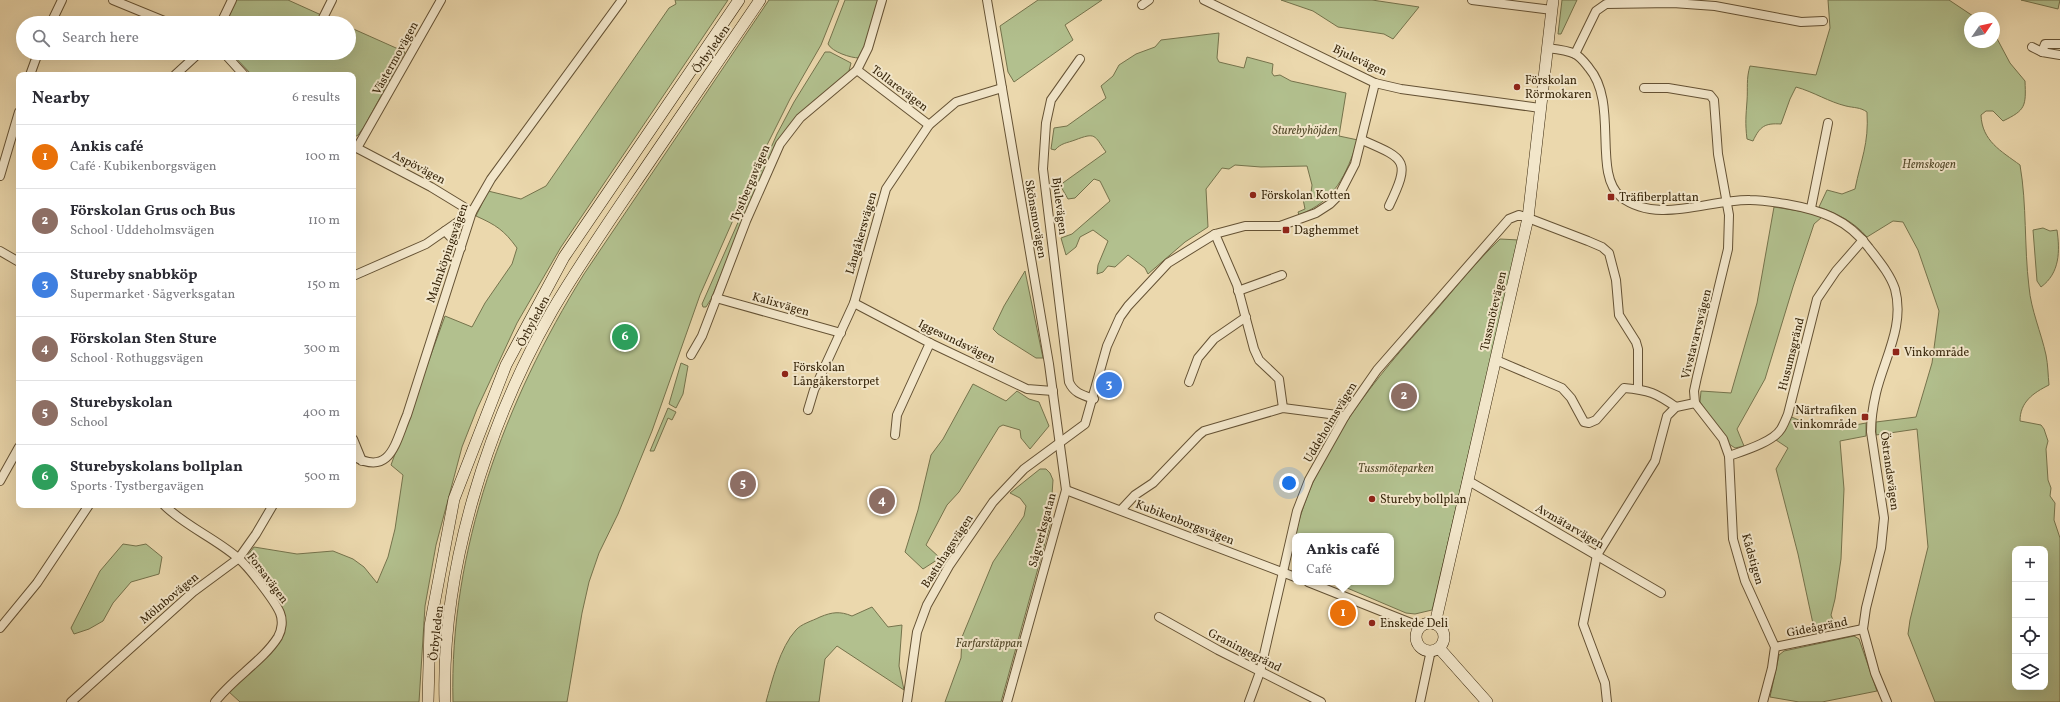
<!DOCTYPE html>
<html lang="en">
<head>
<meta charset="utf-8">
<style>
	:root { --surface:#fff; --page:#f2f2f3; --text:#2b2b33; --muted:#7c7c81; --line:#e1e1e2; --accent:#db2777 }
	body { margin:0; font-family:Vollkorn,serif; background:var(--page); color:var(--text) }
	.controls { position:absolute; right:12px; bottom:12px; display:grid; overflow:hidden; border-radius:8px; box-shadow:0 4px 16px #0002 }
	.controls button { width:36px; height:36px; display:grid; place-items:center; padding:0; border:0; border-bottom:1px solid var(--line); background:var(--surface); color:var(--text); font:20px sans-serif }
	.compass { position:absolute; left:1964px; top:12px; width:36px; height:36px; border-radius:50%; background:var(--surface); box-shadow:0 4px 16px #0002; rotate:56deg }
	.you { position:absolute; left:1289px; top:483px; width:14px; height:14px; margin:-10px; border:3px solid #fff; border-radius:50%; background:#1a73e8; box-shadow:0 0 0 6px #1a73e833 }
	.badge { display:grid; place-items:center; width:26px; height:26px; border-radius:50%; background:var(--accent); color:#fff; font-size:13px; font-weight:700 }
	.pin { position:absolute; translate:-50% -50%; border:2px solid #fff; box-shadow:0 1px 4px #0006 }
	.popup { position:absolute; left:1292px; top:533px; width:102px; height:52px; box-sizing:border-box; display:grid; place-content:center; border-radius:8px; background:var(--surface); filter:drop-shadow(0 1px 3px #0005); font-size:13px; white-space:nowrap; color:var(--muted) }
	.popup b { font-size:15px; color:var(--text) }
	.popup::after { content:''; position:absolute; left:50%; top:100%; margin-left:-8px; border:8px solid transparent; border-top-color:var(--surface) }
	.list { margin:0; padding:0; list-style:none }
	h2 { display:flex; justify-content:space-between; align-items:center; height:52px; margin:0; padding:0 16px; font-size:17px }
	h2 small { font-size:13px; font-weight:400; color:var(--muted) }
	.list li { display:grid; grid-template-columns:26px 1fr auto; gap:12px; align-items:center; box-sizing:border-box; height:64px; padding:0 16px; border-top:1px solid var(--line) }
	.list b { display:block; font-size:15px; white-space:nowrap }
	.list p { margin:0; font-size:13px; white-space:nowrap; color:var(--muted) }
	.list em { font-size:13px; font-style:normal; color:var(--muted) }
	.icon { flex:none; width:22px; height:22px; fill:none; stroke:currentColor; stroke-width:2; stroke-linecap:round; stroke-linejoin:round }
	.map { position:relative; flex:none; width:2060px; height:702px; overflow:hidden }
	.search { position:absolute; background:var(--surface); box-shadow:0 4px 16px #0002; left:16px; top:16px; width:340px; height:44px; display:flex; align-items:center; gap:10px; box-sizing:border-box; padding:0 14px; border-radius:22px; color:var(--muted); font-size:15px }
	.panel { position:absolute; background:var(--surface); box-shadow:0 4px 16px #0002; left:16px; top:72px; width:340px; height:436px; border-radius:8px }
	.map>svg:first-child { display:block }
	.green { fill:#b2c08e; stroke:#75734c; fill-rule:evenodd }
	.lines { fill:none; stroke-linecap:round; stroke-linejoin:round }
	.street-casing { stroke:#655234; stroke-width:10 }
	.secondary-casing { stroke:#38260b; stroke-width:12 }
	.street { stroke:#f2e6ca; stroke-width:8 }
	.secondary { stroke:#f2e6ca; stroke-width:11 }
	.poi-dot { fill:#8f2418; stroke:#f2e6ca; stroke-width:1.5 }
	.labels { text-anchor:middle; stroke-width:4; stroke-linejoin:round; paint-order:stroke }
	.street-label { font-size:12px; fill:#38260b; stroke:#f2e6ca }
	.poi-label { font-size:12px; fill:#38260b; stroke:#f2e6ca; text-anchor:start }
	.park-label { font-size:12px; font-style:italic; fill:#564c2c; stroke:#f2e6ca }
</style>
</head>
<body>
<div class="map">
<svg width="2060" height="702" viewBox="0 0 2060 702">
	<rect width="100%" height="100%" fill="#ebd8ad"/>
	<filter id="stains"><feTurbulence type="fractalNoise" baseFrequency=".005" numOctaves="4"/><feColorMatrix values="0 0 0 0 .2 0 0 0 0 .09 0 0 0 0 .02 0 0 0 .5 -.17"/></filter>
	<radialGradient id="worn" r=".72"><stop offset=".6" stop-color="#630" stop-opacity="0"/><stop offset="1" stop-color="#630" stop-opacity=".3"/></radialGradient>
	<g class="green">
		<polygon points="236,0 288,0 339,23 225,23"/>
		<path d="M 675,0 L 728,0 L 561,247 L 517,323 L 477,409 L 462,447 L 436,545 L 425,606 L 419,702 L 240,702 L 228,691 L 270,652 L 283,622 L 244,560 L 254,547 L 297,554 L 333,551 L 353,559 L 364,567 L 377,583 L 388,557 L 395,529 L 403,475 L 391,465 L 445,316 L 472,327 L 485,303 L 512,264 L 517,248 C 504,230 496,225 476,216 L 488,191 L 521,199 L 546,186 L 669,8 L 676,4 Z"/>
		<path d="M 769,0 L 839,0 L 821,45 L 790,99 L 760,159 L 700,295 L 652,431 L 618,514 L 599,553 L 589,582 L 582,613 L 567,702 L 453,702 C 449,550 505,401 584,274 Z"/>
		<path d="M 845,0 L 879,0 L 866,46 L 859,58 C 851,58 832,52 828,44 Z"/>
		<polygon points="1038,0 1102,0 1065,25 1073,40 1014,82 1008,72 1000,26"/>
		<polygon points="1281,0 1372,0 1419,7 1393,39 1384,34 1338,27 1313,11"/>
		<polygon points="1562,0 1577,0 1561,34 1558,34"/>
		<path d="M 1828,0 L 1949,0 L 1976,18 L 1970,18 L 1970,42 L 1994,42 L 1994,33 L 2010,63 L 2025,81 C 2026,106 2026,110 2003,121 L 1993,111 L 1986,111 L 1981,115 C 1982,141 2001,151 2020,165 C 2027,205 2024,246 2029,287 C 2031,310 2041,332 2046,355 C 2048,365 2048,375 2049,385 C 2033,393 2020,402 2020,421 L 2041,425 L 2044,429 L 2048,441 L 2046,449 L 2048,480 L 2051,488 L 2050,496 L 2055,503 L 2054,520 L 2060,538 L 2060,702 L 1935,702 L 1908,634 L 1910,620 L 1928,547 L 1917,429 L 1876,435 L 1876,422 L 1916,417 L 1932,363 L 1939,311 L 1918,250 L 1903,222 L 1893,221 L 1867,237 C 1854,222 1838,214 1819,207 L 1827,190 L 1842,194 L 1855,189 C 1861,159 1869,144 1867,112 C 1860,107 1854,108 1846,106 C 1829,102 1814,92 1796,87 L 1790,99 L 1781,124 C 1765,123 1760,126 1753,141 L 1747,139 C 1745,123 1746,115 1747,101 C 1748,88 1746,79 1750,66 L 1816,75 L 1830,28 ZM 2015,549 L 2045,549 L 2045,687 L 2015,687 Z"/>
		<polygon points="2021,0 2060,0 2058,9"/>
		<polygon points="349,27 405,52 364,127 358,135 353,138 353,75 252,75 231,53 349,53"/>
		<path d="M 1219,33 L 1217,58 L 1219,62 L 1244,68 L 1247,57 L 1273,64 L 1272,73 L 1274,76 L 1280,75 L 1291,81 L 1346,93 L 1339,136 L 1358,140 C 1346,175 1335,201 1299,215 L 1298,212 L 1305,209 L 1303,199 L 1311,193 L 1312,185 L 1307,166 L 1261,167 L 1235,165 L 1229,169 L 1222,168 L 1206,189 L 1208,227 L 1185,242 L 1148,274 L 1145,268 L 1128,255 L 1115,267 L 1108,266 L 1103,272 L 1097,274 L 1098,265 L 1108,241 L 1093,230 L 1080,237 L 1076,247 L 1066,255 L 1061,238 L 1072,234 L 1110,201 L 1100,181 L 1094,179 L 1075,198 L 1068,199 L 1060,185 L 1106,152 C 1094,135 1096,132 1075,140 C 1067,143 1061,143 1055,150 L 1051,149 L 1054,128 L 1067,126 L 1106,98 L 1101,86 L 1113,76 L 1119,65 L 1136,54 L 1155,47 L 1161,40 Z"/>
		<polygon points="825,52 830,52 851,63 849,71 782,135 775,145 711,299 706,307 703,307 702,304 777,134 794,102"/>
		<polygon points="1774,207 1812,213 1822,217 1814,224 1793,287 1765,379 1737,429 1744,446 1735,448 1729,444 1700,402 1701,391 1731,393 1757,303"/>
		<path d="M 2043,228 L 2050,231 L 2057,230 C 2060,251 2060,273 2041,287 L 2037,281 L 2033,230 Z"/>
		<path d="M 1500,239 L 1519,240 L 1432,610 L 1415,614 L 1406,613 L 1333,582 L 1391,582 L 1391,536 L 1295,536 C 1315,449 1375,379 1433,314 C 1455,288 1476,262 1500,239 Z"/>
		<polygon points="1025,271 1043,358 1036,358 998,334 993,329 1004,306"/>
		<polygon points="681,363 688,366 683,394 676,408 669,404"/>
		<polygon points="973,384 1006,401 1017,391 1029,399 1039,402 1049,426 1030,449 1021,438 1020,430 1003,425 999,427 959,492 947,505 926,545 940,558 923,569 905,552 918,510 931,455 943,439"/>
		<polygon points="668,408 676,412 672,420 668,418 654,451 650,451"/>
		<polygon points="1789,416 1816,427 1839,428 1866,423 1866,436 1840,441 1844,489 1841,559 1835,599 1831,615 1836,628 1815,633 1798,554 1776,469 1788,448 1773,438"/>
		<polygon points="1040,469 1046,469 1050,473 1053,480 1050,525 1001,702 945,702 961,658 962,637 993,562 1024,516 1026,506 1020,498 1010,493"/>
		<polygon points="123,544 136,546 146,544 162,557 159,574 131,582 113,603 103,621 89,629 74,634 71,628 100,571"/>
		<path d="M 872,607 L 888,627 L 902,625 L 899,666 L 904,690 L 837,646 L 825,659 L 819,702 L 766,702 C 772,681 780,647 796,630 C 801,624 812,621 820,617 C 832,612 840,611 852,616 Z"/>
		<polygon points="1854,636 1859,639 1877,691 1822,702 1799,702 1770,697 1779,655 1784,651"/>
	</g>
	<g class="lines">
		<g class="street-casing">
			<g id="street">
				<polyline points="113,0 169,23"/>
				<polyline points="987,0 1049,364 1066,490 1007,702"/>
				<polyline points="1204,0 1375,83 1401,89 1540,108"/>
				<polyline points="1472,0 1552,10"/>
				<polyline points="1142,5 1149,0"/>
				<polyline points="323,18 332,0"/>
				<polyline points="51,23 62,0"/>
				<polyline points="221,23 232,0"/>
				<polyline points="2032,47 2042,52 2060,55"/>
				<path d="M 1547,48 C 1556,49 1567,50 1575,54 C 1581,57 1585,63 1589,68 C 1619,103 1592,174 1621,197 C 1658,225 1709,199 1750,200 C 1762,200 1774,202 1786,204 C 1820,210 1848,219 1869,248 C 1879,261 1890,274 1895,289 C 1905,326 1884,359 1876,393 C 1873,406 1871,419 1871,432 L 1884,518 L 1881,548 L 1866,608 L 1863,629 L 1875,673 L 1887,702"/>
				<polyline points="2042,52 2045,44 2060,44"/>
				<polyline points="224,53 244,75"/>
				<polyline points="1575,54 1596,11 1606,4 1673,3 1715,6 1801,22 1823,21"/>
				<path d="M 1080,59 L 1051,100 L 1046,123 L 1043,169 L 1069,382 C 1074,393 1082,395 1094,399"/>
				<polyline points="857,70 929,125"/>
				<polyline points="30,75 38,53"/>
				<polyline points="175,75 199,53"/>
				<path d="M 1362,140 C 1406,159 1411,160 1389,206"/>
				<polyline points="353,146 431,187 472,212 426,244 353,276"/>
				<polyline points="357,148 441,0"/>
				<polyline points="0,176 19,112"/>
				<polyline points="1811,208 1828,123"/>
				<polyline points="445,231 461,248"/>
				<polyline points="1215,234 1237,285 1254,349 1259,360 1279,379 1283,408"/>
				<polyline points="0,251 19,262"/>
				<polyline points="1238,291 1282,275"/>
				<polyline points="716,298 841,333"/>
				<polyline points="854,303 930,343 1027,389 1053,391"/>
				<polyline points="691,355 702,336 746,221 780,144 800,118 857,70 868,48 882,0"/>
				<path d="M 1496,360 L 1562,388 L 1571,398 L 1584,422 L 1589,423 L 1596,420 L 1624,388 C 1649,390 1656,393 1676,407"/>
				<polyline points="1189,382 1198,358 1214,339 1246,317"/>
				<polyline points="1695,403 1723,439 1729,456 1733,539 1745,581 1775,647 1772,668 1763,702"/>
				<polyline points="808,410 814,390 854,303 886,189 929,125 956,102 1002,88"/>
				<polyline points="895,435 897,415 930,343"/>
				<polyline points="353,439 362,461"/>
				<path d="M 353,456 C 391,477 395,443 407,415 L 472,212 L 491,179 L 622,0"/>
				<path d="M 1729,456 C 1743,451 1773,442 1781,429 C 1784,424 1786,419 1788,414 L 1817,299 L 1836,271 L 1863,240"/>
				<polyline points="1467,480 1661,593"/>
				<polyline points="0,481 19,447"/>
				<polyline points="1066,490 1295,577"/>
				<path d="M 164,505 C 185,526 215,538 238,558 C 248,566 275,601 280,613 C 283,620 282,630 278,637 C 263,661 233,678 215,702"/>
				<polyline points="1121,510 1135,495 1153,483 1199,435 1204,431 1283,408 1345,416"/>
				<polyline points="1308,582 1421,627"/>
				<polyline points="1159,617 1218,650 1321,702"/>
				<polyline points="0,628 37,583 89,505"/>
				<polyline points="1775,647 1863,629"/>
				<polyline points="71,702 193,592 239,558 256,534 273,505"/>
				<polyline points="907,702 917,632 927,605 949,566 993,502 1024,469 1085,424 1107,346 1120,317 1128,306 1168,263 1215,234 1245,226 1280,226 1316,213 1330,204 1339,195 1355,164 1375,83"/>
				<polyline points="1249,702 1260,672 1297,511 1309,480 1345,416 1377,370 1509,219 1519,215 1528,218 1588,241 1602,247 1609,253 1616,280 1619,315 1636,342 1638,349 1638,389"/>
				<polyline points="1420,702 1431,650"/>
				<polyline points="1607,702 1605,683 1583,624 1597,555 1655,461 1667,416 1676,407 1695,403 1694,391 1697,377 1728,249 1729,215 1718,154 1714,100 1710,95 1668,88 1644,88"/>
			</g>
		</g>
		<g class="secondary-casing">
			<g id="secondary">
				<circle cx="1430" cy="637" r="14"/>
				<polyline points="1435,624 1528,218 1553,0"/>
				<polyline points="1439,648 1487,702"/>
				<polyline points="428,702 430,626 454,499 506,365 564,257 739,0"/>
				<path d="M 445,702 C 441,570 487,425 552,311 C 579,265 610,220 640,176 C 680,117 720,58 760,0"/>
			</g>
		</g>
		<use href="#street" class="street"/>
		<use href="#secondary" class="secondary"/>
	</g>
	<g class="poi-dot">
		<circle cx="1517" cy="87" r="4"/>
		<circle cx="1253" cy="195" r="4"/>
		<rect x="1607" y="193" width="8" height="8" rx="2"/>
		<rect x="1282" y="226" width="8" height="8" rx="2"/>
		<rect x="1892" y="348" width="8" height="8" rx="2"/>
		<circle cx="785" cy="374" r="4"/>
		<rect x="1861" y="413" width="8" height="8" rx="2"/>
		<circle cx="1372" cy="499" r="4"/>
		<circle cx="1372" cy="623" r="4"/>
	</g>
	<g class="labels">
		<g class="street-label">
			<text transform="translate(711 49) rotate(-55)" y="4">Örbyleden</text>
			<text transform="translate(395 58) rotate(-61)" y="4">Västermovägen</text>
			<text transform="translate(1360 60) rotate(25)" y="4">Bjulevägen</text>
			<text transform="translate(900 88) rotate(37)" y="4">Tollarevägen</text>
			<text transform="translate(419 167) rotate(28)" y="4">Aspövägen</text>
			<text transform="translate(750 183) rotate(-67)" y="4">Tystbergavägen</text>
			<text transform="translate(1060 206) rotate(83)" y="4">Bjulevägen</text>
			<text transform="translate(1036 219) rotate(80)" y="4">Skönsmovägen</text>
			<text transform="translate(861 233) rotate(-74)" y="4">Långåkersvägen</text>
			<text transform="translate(447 253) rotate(-71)" y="4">Malmköpingsvägen</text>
			<text transform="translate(781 304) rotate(16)" y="4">Kalixvägen</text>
			<text transform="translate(1493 311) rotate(-77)" y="4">Tussmötevägen</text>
			<text transform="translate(533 321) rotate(-62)" y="4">Örbyleden</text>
			<text transform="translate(1696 334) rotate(-76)" y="4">Vivstavarvsvägen</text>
			<text transform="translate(957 341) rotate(26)" y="4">Iggesundsvägen</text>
			<text transform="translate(1791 354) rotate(-76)" y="4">Husumsgränd</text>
			<text transform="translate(1330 422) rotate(-59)" y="4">Uddeholmsvägen</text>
			<text transform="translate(1890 471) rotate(82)" y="4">Östrandsvägen</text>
			<text transform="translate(1185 522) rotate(21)" y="4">Kubikenborgsvägen</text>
			<text transform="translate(1570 526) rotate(30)" y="4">Avmätarvägen</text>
			<text transform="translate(1042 530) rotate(-75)" y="4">Sågverksgatan</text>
			<text transform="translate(947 551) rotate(-57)" y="4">Bastuhagsvägen</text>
			<text transform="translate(1753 559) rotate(74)" y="4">Kådstigen</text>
			<text transform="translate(268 578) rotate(53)" y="4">Forsavägen</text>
			<text transform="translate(169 598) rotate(-40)" y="4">Mölnbovägen</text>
			<text transform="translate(1817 627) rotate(-11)" y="4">Gideågränd</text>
			<text transform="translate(436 633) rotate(-84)" y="4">Örbyleden</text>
			<text transform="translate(1245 650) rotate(27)" y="4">Graningegränd</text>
		</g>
		<g class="poi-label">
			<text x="1525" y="84">Förskolan<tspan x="1525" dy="14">Rörmokaren</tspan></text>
			<text x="1261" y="199">Förskolan Kotten</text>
			<text x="1619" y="201">Träfiberplattan</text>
			<text x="1294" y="234">Daghemmet</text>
			<text x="1904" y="356">Vinkområde</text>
			<text x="793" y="371">Förskolan<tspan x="793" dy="14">Långåkerstorpet</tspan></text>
			<text x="1857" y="414" text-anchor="end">Närtrafiken<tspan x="1857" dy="14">vinkområde</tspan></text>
			<text x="1380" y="503">Stureby bollplan</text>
			<text x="1380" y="627">Enskede Deli</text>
		</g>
		<g class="park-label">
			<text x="1305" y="134">Sturebyhöjden</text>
			<text x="1929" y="168">Hemskogen</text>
			<text x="1396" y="472">Tussmöteparken</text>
			<text x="989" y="647">Farfarstäppan</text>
		</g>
	</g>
	<rect width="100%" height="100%" filter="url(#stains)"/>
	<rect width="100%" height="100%" fill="url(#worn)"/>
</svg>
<div class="controls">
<button>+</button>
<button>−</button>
<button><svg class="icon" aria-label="locate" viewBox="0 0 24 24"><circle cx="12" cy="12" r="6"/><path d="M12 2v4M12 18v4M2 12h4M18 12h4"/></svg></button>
<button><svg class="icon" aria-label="layers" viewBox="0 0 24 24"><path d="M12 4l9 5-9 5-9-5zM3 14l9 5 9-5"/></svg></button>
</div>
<svg class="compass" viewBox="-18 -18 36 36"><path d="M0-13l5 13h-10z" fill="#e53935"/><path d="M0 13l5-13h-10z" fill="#7c7c81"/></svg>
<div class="you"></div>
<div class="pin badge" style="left:1343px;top:613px;background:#e8710a">1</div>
<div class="popup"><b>Ankis café</b>Café</div>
<div class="pin badge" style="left:1404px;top:396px;background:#8d6e63">2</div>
<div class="pin badge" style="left:1109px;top:385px;background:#3f7fe0">3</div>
<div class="pin badge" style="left:882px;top:501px;background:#8d6e63">4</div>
<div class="pin badge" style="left:743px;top:484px;background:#8d6e63">5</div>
<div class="pin badge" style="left:625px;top:337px;background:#2e9e5b">6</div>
<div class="search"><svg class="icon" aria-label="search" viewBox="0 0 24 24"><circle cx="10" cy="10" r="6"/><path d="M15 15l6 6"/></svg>Search here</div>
<section class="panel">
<h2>Nearby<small>6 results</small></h2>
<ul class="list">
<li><span class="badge" style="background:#e8710a">1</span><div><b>Ankis café</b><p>Café · Kubikenborgsvägen</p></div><em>100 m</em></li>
<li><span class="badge" style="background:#8d6e63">2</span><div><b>Förskolan Grus och Bus</b><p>School · Uddeholmsvägen</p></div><em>110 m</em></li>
<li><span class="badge" style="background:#3f7fe0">3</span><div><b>Stureby snabbköp</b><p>Supermarket · Sågverksgatan</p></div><em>150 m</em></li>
<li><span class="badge" style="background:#8d6e63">4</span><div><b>Förskolan Sten Sture</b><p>School · Rothuggsvägen</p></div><em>300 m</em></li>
<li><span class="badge" style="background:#8d6e63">5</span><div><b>Sturebyskolan</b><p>School</p></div><em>400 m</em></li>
<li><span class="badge" style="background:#2e9e5b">6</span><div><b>Sturebyskolans bollplan</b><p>Sports · Tystbergavägen</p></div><em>500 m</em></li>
</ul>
</section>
</div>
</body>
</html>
